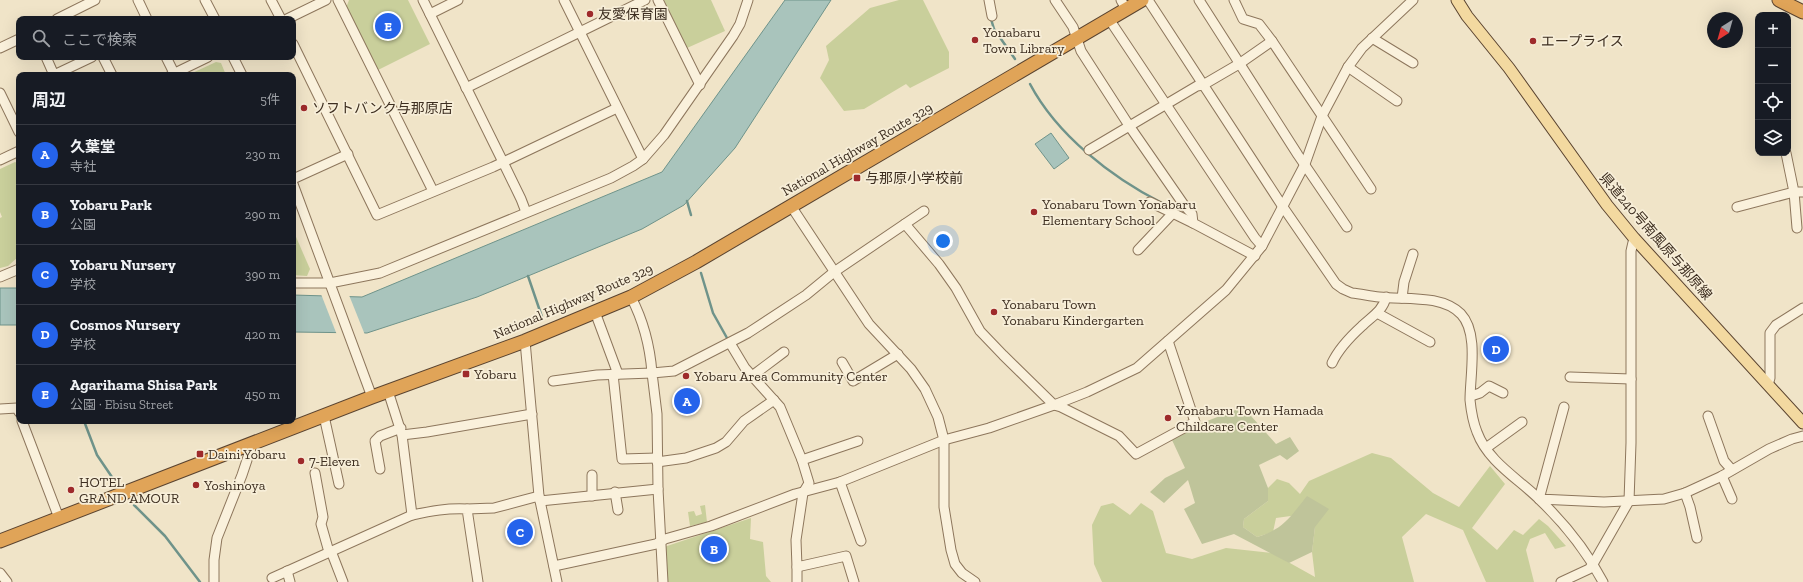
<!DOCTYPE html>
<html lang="ja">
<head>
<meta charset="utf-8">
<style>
	:root { --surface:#171b24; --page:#242831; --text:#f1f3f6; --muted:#9ea1a6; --line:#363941; --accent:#2563eb }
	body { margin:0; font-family:"Zilla Slab","Noto Sans JP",serif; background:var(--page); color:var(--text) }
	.controls { position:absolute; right:12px; top:12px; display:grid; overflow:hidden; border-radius:8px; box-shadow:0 4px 16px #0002 }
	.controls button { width:36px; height:36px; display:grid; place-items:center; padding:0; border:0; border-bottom:1px solid var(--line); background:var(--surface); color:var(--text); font:20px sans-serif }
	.compass { position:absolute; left:1707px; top:12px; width:36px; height:36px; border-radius:50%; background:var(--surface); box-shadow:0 4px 16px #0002; rotate:217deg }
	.you { position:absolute; left:943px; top:241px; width:14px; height:14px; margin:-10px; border:3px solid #fff; border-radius:50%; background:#1a73e8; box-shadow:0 0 0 6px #1a73e833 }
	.badge { display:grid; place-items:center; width:26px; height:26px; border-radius:50%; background:var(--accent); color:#fff; font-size:13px; font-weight:700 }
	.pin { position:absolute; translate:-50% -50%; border:2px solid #fff; box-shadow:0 1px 4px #0006 }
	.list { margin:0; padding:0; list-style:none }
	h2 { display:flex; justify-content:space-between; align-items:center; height:52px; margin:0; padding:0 16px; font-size:17px }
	h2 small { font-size:13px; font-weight:400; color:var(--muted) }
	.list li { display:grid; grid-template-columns:26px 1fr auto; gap:12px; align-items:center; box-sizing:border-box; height:60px; padding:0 16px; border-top:1px solid var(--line) }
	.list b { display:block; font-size:15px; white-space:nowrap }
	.list p { margin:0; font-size:13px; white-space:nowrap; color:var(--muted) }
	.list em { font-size:13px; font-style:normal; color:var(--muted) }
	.icon { flex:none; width:22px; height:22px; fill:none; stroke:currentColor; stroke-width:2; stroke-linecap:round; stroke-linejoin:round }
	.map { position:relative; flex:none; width:1803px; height:582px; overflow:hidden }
	.search { position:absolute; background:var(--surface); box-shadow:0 4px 16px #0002; left:16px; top:16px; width:280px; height:44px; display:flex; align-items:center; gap:10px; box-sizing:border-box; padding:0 14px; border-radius:8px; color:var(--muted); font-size:15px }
	.panel { position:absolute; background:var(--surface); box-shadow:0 4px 16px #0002; left:16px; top:72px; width:280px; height:352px; border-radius:8px }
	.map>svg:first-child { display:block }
	.green { fill:#c9cf9b }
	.cemetery { fill:#bfc49a }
	.water { fill:#a9c4bc; stroke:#6f938a }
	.pier { fill:#f0e4c8 }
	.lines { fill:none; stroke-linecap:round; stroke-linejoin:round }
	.stream { stroke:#6f938a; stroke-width:2.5 }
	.minor-casing { stroke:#8d765c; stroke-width:11 }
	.major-casing { stroke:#5b4430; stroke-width:13 }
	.highway-casing { stroke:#5b4430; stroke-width:15 }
	.minor { stroke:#faf1dc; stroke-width:9 }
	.major { stroke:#f3d9a0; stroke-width:11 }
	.highway { stroke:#e0a458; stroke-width:13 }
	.poi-dot { fill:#9e2a2b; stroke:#f7eed8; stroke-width:1.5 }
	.labels { text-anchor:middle; stroke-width:3.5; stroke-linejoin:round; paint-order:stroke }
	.poi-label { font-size:14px; fill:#3d2e20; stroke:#f7eed8; text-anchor:start }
	.street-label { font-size:14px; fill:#3d2e20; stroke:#f7eed8 }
</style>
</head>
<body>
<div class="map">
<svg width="1803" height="582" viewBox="0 0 1803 582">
	<rect width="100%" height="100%" fill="#f0e4c8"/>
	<g class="green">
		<polygon points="349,0 408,0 430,44 378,70 346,8"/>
		<polygon points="664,0 711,0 725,31 687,48"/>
		<polygon points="899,0 923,0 949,52 949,68 910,88 906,84 864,109 844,111 820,78 829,60 826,46 870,8"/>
		<polygon points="216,62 221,63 226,75 188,75"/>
		<polygon points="15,162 19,164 19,256 8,266 0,268 0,218 2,217 0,212 0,169"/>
		<polygon points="293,230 310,269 307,276 293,275"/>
		<polygon points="1372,453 1391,458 1433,493 1459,507 1490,466 1505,484 1472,528 1497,550 1514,530 1523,535 1539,519 1548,526 1566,546 1555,549 1545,533 1530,539 1526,550 1534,582 1486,582 1463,530 1426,514 1402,537 1414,582 1102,582 1094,564 1092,525 1101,506 1113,503 1130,515 1141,503 1153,511 1166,553 1192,559 1226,548 1272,553 1315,577 1312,552 1315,527 1298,515 1276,518 1273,532 1257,537 1243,527 1244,519 1268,501 1268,488 1277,479 1289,483 1300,494 1309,481"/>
		<polygon points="705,505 707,522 690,526 688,512 694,511 696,516 702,514 700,506"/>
		<polygon points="751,518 750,539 763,542 766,576 771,582 666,582 664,547"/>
	</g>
	<path class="cemetery" d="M 1243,407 L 1276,444 L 1290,437 L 1299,451 L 1287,460 L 1280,455 L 1259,465 L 1268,488 L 1268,501 L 1244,519 L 1243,527 L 1257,537 C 1284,529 1290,517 1307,496 L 1329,509 L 1315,527 L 1312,552 L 1289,563 L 1234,534 L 1202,544 L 1184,509 L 1195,503 L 1188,480 L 1164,503 L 1150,492 L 1165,478 L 1185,468 L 1172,440 L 1202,423 Z"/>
	<g class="water">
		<polygon points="785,0 831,0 735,148 684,205 642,229 528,276 477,297 367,333 293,332 293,295 362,297 662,172"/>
		<polygon points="1051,133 1069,158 1054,169 1035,144"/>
		<rect x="0" y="288" width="19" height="37"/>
	</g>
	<polygon class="pier" points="321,294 349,295 365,335 337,335"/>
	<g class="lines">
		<g class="stream">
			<polyline points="991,19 994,29 1015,59"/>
			<path d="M 1030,84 C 1057,135 1111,177 1162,203"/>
			<polyline points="687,201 691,215"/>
			<polyline points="701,273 713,313 727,338"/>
			<polyline points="528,276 542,317"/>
			<polyline points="84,421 97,455 116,483"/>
			<polyline points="134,505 165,536 200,582"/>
		</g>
		<g class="minor-casing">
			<g id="minor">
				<polyline points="138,0 147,19"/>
				<polyline points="205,0 215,19"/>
				<polyline points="271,0 281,19"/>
				<polyline points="338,0 433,191"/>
				<polyline points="423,0 503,162 521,199 526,212"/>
				<polyline points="564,0 643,159"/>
				<polyline points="658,0 700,85"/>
				<polyline points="989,0 992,16"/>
				<polyline points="1055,0 1073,27 1081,51 1130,127 1184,205 1192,214 1193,223 1255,256"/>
				<polyline points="1121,0 1126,9"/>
				<path d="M 1148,0 L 1283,207 L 1336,284 L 1343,289 L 1352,293 C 1361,294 1370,296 1379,297 C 1404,300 1441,294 1461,314 C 1479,333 1470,375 1470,400 C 1471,410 1473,422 1477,432 C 1488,462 1519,479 1540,500 C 1565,524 1587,552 1603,582"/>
				<polyline points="1199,0 1298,155 1347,227"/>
				<polyline points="1234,0 1243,19 1259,24 1272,41 1371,189"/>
				<polyline points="430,14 458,0"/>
				<polyline points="57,19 95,0"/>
				<polyline points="287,19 326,0"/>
				<polyline points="1109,19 1255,238 1262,246"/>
				<polyline points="1372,38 1413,63"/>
				<polyline points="293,44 377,215 493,167 617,108"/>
				<polyline points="0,48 19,39"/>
				<polyline points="46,57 54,75 92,57"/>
				<polyline points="103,57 112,75"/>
				<polyline points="166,57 174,73"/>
				<polyline points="233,57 242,75"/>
				<polyline points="1348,67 1397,101"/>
				<polyline points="171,75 208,57"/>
				<polyline points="466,88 645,0"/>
				<polyline points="0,93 19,132"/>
				<polyline points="1089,150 1197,86 1203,85 1239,64 1272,41"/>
				<polyline points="1786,153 1794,192 1803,192"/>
				<polyline points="0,160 19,151"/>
				<polyline points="293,179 348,154"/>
				<polyline points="293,184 372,397"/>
				<polyline points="1150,202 1193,223"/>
				<polyline points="791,206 869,324 911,369 925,389 938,417 944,440 944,507 951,550 955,564 962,573 975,582"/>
				<polyline points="1737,207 1794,192 1797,228"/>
				<polyline points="905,224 939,264 956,288 980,331 1003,355 1054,405 1061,407 1119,436 1136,454 1195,422 1168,341"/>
				<polyline points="1138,250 1173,213"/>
				<polyline points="0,277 19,269"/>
				<polyline points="293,283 330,283 380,273 611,178 633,166 643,159 664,135 733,36 740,24 748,0"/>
				<polyline points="1402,298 1404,282 1413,254"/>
				<polyline points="595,312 618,374"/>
				<polyline points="1377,313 1430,342"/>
				<polyline points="525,341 539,496 557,582"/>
				<polyline points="730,343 745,368 780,407 802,460 809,483 803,493 796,540 797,567 846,556 854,582"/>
				<polyline points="842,362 853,381 898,354"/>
				<path d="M 1332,363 C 1338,350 1351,336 1362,326 C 1371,317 1383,311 1386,297"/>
				<polyline points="613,374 622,459 657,458"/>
				<polyline points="752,376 784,352"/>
				<polyline points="1570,377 1631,379"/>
				<path d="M 553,381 L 597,375 L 652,373 C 650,347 643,320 631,297"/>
				<polyline points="1768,385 1770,378 1770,333 1776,325 1803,308"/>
				<polyline points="388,391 402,435 412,515"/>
				<polyline points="1471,396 1480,393 1489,386 1503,393"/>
				<polyline points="1564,407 1539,499 1604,502 1664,499 1685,493 1722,476 1769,449 1792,439 1803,436"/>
				<polyline points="0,409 17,408 19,412"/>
				<polyline points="324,416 339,484"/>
				<polyline points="1708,416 1724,461 1732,470"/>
				<polyline points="22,421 59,518"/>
				<polyline points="402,435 427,432 532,414"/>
				<polyline points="1486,448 1522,422"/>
				<polyline points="802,460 858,441"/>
				<polyline points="657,462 686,458 716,448 726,442 744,421 774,400"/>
				<polyline points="380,469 375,441 380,436 401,428"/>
				<polyline points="315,473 323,517 321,524 329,552"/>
				<polyline points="1722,476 1732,499"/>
				<polyline points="840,482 861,541"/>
				<polyline points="615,492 618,510"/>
				<polyline points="1685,493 1690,507 1697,538"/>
				<polyline points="592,496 592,475"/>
				<polyline points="540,501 658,489"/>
				<polyline points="467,509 494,508 539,496"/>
				<polyline points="331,551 343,582"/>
				<polyline points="554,566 656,544 665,539 711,526 795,494 840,482 944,440 989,428 1054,405 1087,392 1137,368 1226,290 1262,246 1305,164 1322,116 1348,67 1362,48 1413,0"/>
				<polyline points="287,571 290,582"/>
				<polyline points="0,573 7,582"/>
				<path d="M 272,578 L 412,515 C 431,511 447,508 467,509 L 478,582"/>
				<polyline points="214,582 214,560 217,538 242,475 252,445"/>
				<polyline points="663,582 658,489 657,414 652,373 674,371 748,333 806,295 834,272 924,211"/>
				<polyline points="797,582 797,567"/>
				<polyline points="1561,582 1589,569 1593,564 1629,501 1631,443 1631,251 1634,238"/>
			</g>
		</g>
		<g class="major-casing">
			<polyline id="major" points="1457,0 1467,16 1509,68 1607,205 1634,238 1803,423"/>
		</g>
		<g class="highway-casing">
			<g id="highway">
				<polyline points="1779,0 1803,12"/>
				<polyline points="0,541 372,397 525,341 631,297 696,262 1142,0"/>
			</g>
		</g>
		<use href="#minor" class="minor"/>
		<use href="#major" class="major"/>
		<use href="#highway" class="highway"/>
	</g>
	<g class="poi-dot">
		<circle cx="590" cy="14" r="4"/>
		<circle cx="975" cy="40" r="4"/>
		<circle cx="1533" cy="41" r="4"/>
		<circle cx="304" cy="108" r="4"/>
		<rect x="853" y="174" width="8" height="8" rx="2"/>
		<circle cx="1034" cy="212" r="4"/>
		<circle cx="994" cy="312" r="4"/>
		<rect x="462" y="370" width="8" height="8" rx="2"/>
		<circle cx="686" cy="376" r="4"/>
		<circle cx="1168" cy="418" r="4"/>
		<rect x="196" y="450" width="8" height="8" rx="2"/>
		<circle cx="301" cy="461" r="4"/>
		<circle cx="196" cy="485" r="4"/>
		<circle cx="71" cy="490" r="4"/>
	</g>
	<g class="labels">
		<g class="poi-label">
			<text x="598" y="19">友愛保育園</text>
			<text x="983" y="37">Yonabaru<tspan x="983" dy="16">Town Library</tspan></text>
			<text x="1541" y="46">エープライス</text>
			<text x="312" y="113">ソフトバンク与那原店</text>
			<text x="865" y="183">与那原小学校前</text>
			<text x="1042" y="209">Yonabaru Town Yonabaru<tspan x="1042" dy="16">Elementary School</tspan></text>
			<text x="1002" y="309">Yonabaru Town<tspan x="1002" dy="16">Yonabaru Kindergarten</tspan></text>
			<text x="474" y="379">Yobaru</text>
			<text x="694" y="381">Yobaru Area Community Center</text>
			<text x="1176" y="415">Yonabaru Town Hamada<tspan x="1176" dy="16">Childcare Center</tspan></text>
			<text x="208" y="459">Daini Yobaru</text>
			<text x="309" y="466">7-Eleven</text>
			<text x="79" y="487">HOTEL<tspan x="79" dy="16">GRAND AMOUR</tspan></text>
			<text x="204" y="490">Yoshinoya</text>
		</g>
		<g class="street-label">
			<text transform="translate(857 149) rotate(-30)" y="5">National Highway Route 329</text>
			<text transform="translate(1656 236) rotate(49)" y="5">県道240号南風原与那原線</text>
			<text transform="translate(573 301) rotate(-23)" y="5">National Highway Route 329</text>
		</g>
	</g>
</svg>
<div class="controls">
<button>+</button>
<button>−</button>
<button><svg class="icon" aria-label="locate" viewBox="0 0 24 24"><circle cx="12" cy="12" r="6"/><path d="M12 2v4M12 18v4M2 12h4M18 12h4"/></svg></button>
<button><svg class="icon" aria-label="layers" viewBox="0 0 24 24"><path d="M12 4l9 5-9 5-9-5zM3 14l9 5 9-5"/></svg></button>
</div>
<svg class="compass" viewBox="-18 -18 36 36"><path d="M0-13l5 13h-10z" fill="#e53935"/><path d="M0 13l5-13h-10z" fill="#9ea1a6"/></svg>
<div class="you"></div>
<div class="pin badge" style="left:687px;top:401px">A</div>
<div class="pin badge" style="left:714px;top:549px">B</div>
<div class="pin badge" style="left:520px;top:532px">C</div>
<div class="pin badge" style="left:1496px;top:349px">D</div>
<div class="pin badge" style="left:388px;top:26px">E</div>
<div class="search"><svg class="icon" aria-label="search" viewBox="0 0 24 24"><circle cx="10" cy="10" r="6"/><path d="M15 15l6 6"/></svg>ここで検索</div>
<section class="panel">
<h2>周辺<small>5件</small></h2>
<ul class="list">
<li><span class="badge">A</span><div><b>久葉堂</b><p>寺社</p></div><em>230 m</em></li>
<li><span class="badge">B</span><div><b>Yobaru Park</b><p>公園</p></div><em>290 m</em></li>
<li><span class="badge">C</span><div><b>Yobaru Nursery</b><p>学校</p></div><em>390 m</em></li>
<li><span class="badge">D</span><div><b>Cosmos Nursery</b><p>学校</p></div><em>420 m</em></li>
<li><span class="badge">E</span><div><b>Agarihama Shisa Park</b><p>公園 · Ebisu Street</p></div><em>450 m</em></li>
</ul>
</section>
</div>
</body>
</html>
